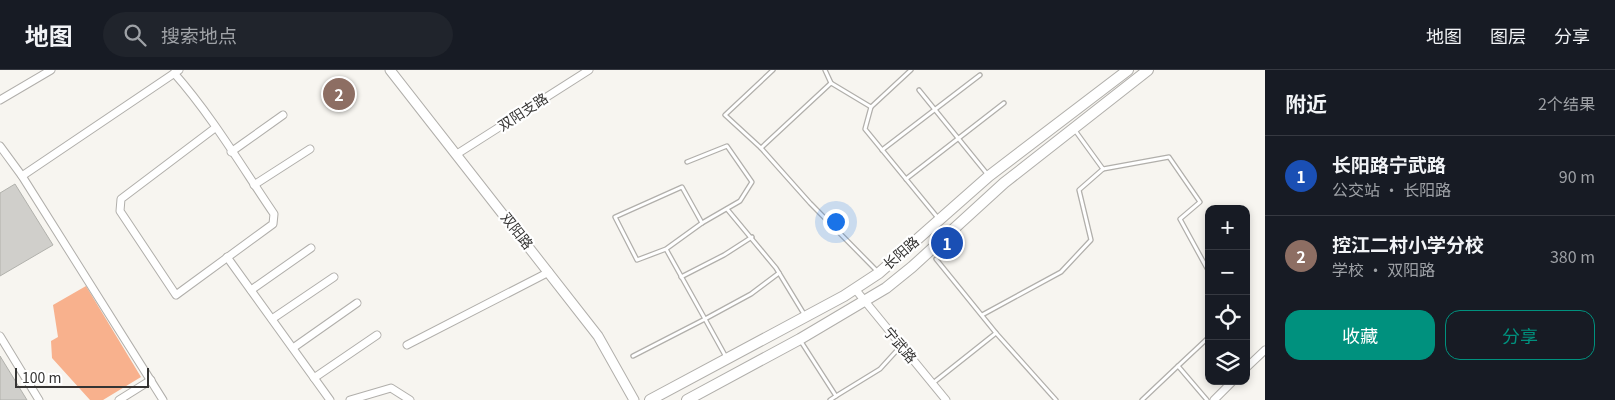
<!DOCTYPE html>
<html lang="zh">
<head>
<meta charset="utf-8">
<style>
	:root { --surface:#171b24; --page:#20242c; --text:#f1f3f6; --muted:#9ea1a6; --line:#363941; --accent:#00917e }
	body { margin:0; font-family:Georgia,"Noto Sans SC",serif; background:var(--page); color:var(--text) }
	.controls { position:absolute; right:15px; bottom:15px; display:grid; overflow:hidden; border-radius:10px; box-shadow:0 2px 8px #0003 }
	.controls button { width:45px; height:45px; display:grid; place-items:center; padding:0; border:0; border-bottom:1px solid var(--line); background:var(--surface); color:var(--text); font:25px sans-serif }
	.scale { position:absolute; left:15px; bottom:12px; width:134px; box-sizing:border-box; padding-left:5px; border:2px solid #353433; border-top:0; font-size:14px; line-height:18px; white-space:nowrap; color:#353433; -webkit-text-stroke:4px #fff; paint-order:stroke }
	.you { position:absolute; left:835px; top:151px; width:18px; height:18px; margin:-12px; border:4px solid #fff; border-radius:50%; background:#1a73e8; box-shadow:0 0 0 8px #1a73e833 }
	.badge { display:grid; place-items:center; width:32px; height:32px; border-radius:50%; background:var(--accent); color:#fff; font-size:16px; font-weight:700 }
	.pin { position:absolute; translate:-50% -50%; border:2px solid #fff; box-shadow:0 1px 5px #0006 }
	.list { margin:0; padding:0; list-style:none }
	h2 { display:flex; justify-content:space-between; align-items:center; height:65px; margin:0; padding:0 20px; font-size:21px }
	h2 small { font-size:16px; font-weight:400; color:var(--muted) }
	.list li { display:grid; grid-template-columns:32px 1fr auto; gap:15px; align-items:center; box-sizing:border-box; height:80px; padding:0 20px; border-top:1px solid var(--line) }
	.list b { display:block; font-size:19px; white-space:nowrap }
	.list p { margin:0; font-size:16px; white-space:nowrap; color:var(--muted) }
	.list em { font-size:16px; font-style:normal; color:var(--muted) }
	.actions { display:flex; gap:10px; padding:15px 20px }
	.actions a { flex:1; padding:11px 0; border:1px solid var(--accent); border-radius:15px; text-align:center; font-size:18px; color:var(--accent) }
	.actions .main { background:var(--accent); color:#fff }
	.icon { flex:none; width:28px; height:28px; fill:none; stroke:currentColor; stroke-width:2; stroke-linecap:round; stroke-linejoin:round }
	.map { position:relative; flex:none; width:1265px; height:330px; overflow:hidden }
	header { display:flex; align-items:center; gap:30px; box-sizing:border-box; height:70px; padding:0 25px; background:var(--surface); border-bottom:1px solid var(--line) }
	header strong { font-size:24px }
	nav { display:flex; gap:28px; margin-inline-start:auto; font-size:18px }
	.search { width:350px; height:45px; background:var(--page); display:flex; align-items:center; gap:12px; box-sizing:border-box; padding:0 18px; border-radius:28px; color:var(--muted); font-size:19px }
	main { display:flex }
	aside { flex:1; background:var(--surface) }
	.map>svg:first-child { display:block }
	.green { fill:#f8b18d }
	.building { fill:#d0cfcb; stroke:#b1b1ac }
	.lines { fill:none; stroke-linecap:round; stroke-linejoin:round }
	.service-casing { stroke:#b1afab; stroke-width:5.5 }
	.minor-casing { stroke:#b1afab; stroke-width:9 }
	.tertiary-casing { stroke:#b1afab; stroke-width:11 }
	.secondary-casing { stroke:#b1afab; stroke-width:12 }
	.service { stroke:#fff; stroke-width:3 }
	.minor { stroke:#fff; stroke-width:7 }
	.tertiary { stroke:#fff; stroke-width:9 }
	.secondary { stroke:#fff; stroke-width:10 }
	.labels { text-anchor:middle; stroke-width:4.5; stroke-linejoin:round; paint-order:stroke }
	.street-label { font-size:14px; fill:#353433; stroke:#fff }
</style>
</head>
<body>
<header>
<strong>地图</strong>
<div class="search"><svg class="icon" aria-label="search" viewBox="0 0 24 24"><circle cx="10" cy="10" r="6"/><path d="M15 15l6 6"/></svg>搜索地点</div>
<nav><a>地图</a><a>图层</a><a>分享</a></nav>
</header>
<main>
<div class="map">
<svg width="1265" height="330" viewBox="0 0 1265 330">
	<rect width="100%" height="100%" fill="#f7f5f0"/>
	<polygon class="green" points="86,216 141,307 103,330 90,330 52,288 51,271 58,267 53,235"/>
	<g class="building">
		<polygon points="15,114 53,175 0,206 0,123"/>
		<polygon points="0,286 27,330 0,330"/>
	</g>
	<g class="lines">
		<g class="service-casing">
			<g id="service">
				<polyline points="825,0 831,13"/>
				<polyline points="919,20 988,105"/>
				<polyline points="871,37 911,0"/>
				<polyline points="1074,59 1103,99 1169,87 1200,132 1180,149 1209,202"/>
				<polyline points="761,78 725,45 773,0"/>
				<polyline points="882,80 980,5"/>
				<polyline points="687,92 727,76 752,112 740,131 702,153"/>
				<polyline points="906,109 1004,33"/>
				<polyline points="727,139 776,198 804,244"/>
				<polyline points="666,179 702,153 682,117 615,147 637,190 666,179 705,249 751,224 779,203"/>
				<polyline points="877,201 810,133 761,78 831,13 871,37 865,59 938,148"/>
				<polyline points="681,207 724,185 752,167"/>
				<polyline points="982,245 1061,202 1091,170 1079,120 1103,99"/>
				<polyline points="996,263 1056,330"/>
				<polyline points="800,270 836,326 830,330"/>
				<polyline points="633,286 705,249 726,287"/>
				<polyline points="1178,296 1209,267"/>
				<polyline points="933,313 996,263 936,189"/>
				<polyline points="836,326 880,299 900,277"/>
				<polyline points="1142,330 1178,296 1207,330"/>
			</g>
		</g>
		<g class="minor-casing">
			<g id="minor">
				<path d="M 174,3 C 212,46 242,97 274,144 L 273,154 L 176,225 L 120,141 L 121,129 L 215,58"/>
				<polyline points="0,30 51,0"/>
				<polyline points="0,76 22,106 163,330"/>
				<polyline points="231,82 283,45"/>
				<polyline points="457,84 589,0"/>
				<polyline points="22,106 179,0"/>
				<polyline points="254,115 310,79"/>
				<polyline points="227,187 330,330"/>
				<polyline points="855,219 946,330"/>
				<polyline points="251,220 311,178"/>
				<polyline points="272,249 334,207"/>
				<polyline points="0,266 39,330"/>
				<polyline points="407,275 549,202"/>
				<polyline points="293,278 357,233"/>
				<polyline points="1246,298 1265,280"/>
				<polyline points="314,308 377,265"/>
				<polyline points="119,330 151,310"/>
				<polyline points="350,330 391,318 410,330"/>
				<polyline points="1214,330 1233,311"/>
			</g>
		</g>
		<g class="tertiary-casing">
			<polyline id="tertiary" points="390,0 598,266 634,330"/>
		</g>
		<g class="secondary-casing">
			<g id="secondary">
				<polyline points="650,330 844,226 879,203 989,106 1128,0"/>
				<polyline points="687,330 800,269 886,218 912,197 1004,113 1148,0"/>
			</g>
		</g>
		<use href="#service" class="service"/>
		<use href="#minor" class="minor"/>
		<use href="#tertiary" class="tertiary"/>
		<use href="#secondary" class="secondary"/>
	</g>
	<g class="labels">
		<g class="street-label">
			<text transform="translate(523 42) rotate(-33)" y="5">双阳支路</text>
			<text transform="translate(517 161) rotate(52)" y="5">双阳路</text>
			<text transform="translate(901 183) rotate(-41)" y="5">长阳路</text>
			<text transform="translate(900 275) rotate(50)" y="5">宁武路</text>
		</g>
	</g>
</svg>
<div class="controls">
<button>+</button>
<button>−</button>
<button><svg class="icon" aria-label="locate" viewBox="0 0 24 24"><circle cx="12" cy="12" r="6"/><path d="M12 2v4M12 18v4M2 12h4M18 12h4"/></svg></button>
<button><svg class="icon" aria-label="layers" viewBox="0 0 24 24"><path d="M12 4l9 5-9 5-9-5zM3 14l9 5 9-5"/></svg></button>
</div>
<div class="scale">100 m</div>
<div class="you"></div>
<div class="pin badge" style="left:947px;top:173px;background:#1a4fb4">1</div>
<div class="pin badge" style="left:339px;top:24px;background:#8d6e63">2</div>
</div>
<aside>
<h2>附近<small>2个结果</small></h2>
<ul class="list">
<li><span class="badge" style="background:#1a4fb4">1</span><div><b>长阳路宁武路</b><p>公交站 · 长阳路</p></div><em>90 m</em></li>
<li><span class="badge" style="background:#8d6e63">2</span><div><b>控江二村小学分校</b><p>学校 · 双阳路</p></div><em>380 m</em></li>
</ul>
<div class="actions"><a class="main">收藏</a><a>分享</a></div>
</aside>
</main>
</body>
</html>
